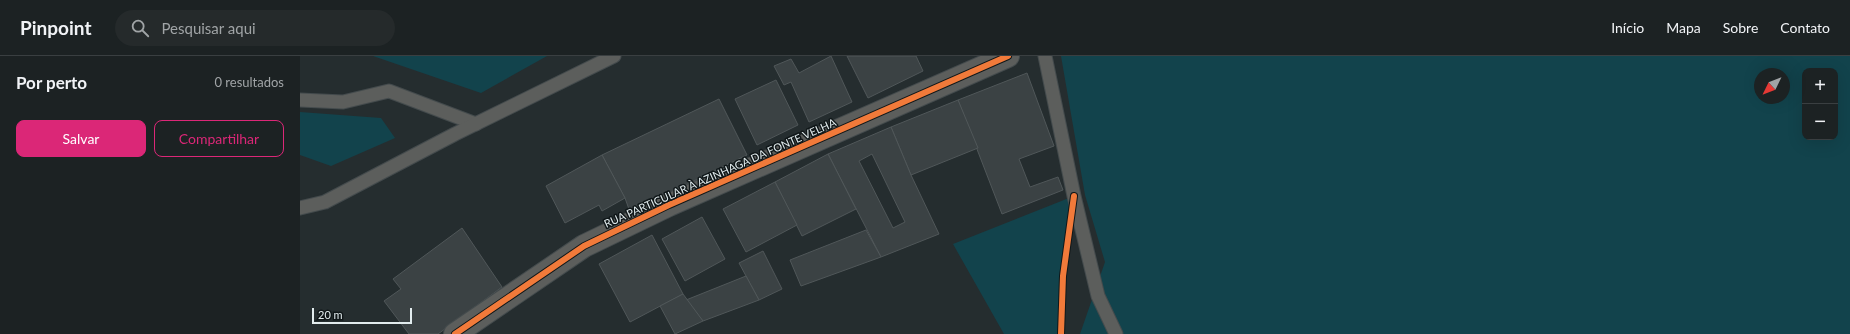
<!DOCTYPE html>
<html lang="pt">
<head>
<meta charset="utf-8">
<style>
	:root { --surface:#1c2223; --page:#252a2b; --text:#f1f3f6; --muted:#a0a4a6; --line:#3a3f41; --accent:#db2777 }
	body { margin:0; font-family:Lato,sans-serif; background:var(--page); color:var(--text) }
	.controls { position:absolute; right:12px; top:12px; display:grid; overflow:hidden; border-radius:8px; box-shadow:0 4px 16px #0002 }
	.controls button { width:36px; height:36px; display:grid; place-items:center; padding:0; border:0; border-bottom:1px solid var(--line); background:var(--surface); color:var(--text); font:20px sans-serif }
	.compass { position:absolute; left:1454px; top:12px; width:36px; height:36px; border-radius:50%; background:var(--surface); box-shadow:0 4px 16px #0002; rotate:227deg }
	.scale { position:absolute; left:12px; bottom:10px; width:100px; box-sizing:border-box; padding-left:4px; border:2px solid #e2ecee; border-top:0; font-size:11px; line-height:14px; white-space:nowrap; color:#e2ecee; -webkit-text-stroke:3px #101719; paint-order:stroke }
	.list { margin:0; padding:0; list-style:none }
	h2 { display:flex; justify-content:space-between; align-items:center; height:52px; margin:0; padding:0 16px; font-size:17px }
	h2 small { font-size:13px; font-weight:400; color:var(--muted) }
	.actions { display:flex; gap:8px; padding:12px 16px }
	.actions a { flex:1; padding:9px 0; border:1px solid var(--accent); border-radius:8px; text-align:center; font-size:14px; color:var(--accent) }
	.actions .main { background:var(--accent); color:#fff }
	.icon { flex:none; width:22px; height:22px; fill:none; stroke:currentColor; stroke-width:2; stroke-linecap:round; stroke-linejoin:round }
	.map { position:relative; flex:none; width:1550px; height:278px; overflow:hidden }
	header { display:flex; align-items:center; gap:24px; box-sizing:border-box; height:56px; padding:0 20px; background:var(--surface); border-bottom:1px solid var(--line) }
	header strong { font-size:19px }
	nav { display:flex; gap:22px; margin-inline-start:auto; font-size:14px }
	.search { width:280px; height:36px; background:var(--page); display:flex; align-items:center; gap:10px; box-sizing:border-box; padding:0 14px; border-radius:22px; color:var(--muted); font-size:15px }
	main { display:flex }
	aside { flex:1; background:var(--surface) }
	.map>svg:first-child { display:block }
	.green { fill:#12434c; fill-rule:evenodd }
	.building { fill:#3b4244; stroke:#505759; fill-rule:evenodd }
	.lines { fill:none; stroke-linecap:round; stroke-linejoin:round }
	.lane-casing { stroke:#444b4d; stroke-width:15 }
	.street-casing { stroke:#444b4d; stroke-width:24 }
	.lane { stroke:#5c5e5c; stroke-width:13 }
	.street { stroke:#5c5e5c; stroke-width:22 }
	.cycleway-casing { stroke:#101719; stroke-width:8 }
	.cycleway { stroke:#f17a3a; stroke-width:6 }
	.labels { text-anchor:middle; stroke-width:3; stroke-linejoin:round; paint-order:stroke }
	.street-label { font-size:11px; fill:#e2ecee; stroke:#101719 }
</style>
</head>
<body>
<header>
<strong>Pinpoint</strong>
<div class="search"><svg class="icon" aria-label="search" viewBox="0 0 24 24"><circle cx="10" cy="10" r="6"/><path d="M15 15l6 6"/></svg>Pesquisar aqui</div>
<nav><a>Início</a><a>Mapa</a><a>Sobre</a><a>Contato</a></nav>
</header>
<main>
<aside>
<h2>Por perto<small>0 resultados</small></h2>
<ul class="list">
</ul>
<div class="actions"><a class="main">Salvar</a><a>Compartilhar</a></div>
</aside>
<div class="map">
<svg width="1550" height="278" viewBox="0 0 1550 278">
	<rect width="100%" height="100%" fill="#252d2f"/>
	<g class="green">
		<polygon points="73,0 247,0 181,37"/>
		<path d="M 761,0 L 1550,0 L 1550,278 L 780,278 L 805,206 L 785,139 ZM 1505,15 L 1535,15 L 1535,81 L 1505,81 ZM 1460,18 L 1484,18 L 1484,42 L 1460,42 Z"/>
		<polygon points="0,56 81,62 95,82 31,110 0,99"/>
		<polygon points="774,140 763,220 761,278 704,278 653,188"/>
	</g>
	<g class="building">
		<polygon points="531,0 552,46 509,66 491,26 484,29 474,10 491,3 499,17"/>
		<polygon points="547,0 616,0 623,15 568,42"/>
		<polygon points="727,17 754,90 719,103 730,131 758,121 763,134 702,158 658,44"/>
		<polygon points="476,24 498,69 457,89 435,43"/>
		<polygon points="419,43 447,99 330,156 325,142 302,99"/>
		<polygon points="658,44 678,92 611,119 591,71"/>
		<path d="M 591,71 L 611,119 L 639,178 L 581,201 L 528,98 ZM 572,98 L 605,166 L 593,172 L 559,105 Z"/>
		<polygon points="528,98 556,153 502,180 475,126"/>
		<polygon points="302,99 325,142 302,155 299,149 265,167 246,130"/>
		<polygon points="475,126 497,169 446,196 423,153"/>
		<polygon points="402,161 425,203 385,225 362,183"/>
		<polygon points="162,172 202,231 138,278 109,278 84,245 101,233 93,223"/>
		<polygon points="566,174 581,201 501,230 490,204"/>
		<polygon points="352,179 383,238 330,266 299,208"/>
		<polygon points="463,195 482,233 459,244 439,207"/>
		<polygon points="446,220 459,244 403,265 386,244"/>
		<polygon points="383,238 403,265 375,278 360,250"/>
	</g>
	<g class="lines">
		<g class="lane-casing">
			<g id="lane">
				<polyline points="745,0 774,140 798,240 816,278"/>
				<polyline points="0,44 43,46 89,35 176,68"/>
				<polyline points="0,152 25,146 155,78 314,0"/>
			</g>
		</g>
		<g class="street-casing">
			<polyline id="street" points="155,278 284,190 369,149 708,0"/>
		</g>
		<use href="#lane" class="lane"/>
		<use href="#street" class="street"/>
		<g class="cycleway-casing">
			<g id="cycleway">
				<polyline points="155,278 284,190 369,149 708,0"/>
				<polyline points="761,278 763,220 774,140"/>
			</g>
		</g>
		<use href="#cycleway" class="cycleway"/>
	</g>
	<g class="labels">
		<g class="street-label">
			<text transform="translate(420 117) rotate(-24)" y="4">RUA PARTICULAR À AZINHAGA DA FONTE VELHA</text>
		</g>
	</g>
</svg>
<div class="controls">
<button>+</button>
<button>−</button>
</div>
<svg class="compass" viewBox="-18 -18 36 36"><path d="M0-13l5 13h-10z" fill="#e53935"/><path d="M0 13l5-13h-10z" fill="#a0a4a6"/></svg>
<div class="scale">20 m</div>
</div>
</main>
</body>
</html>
